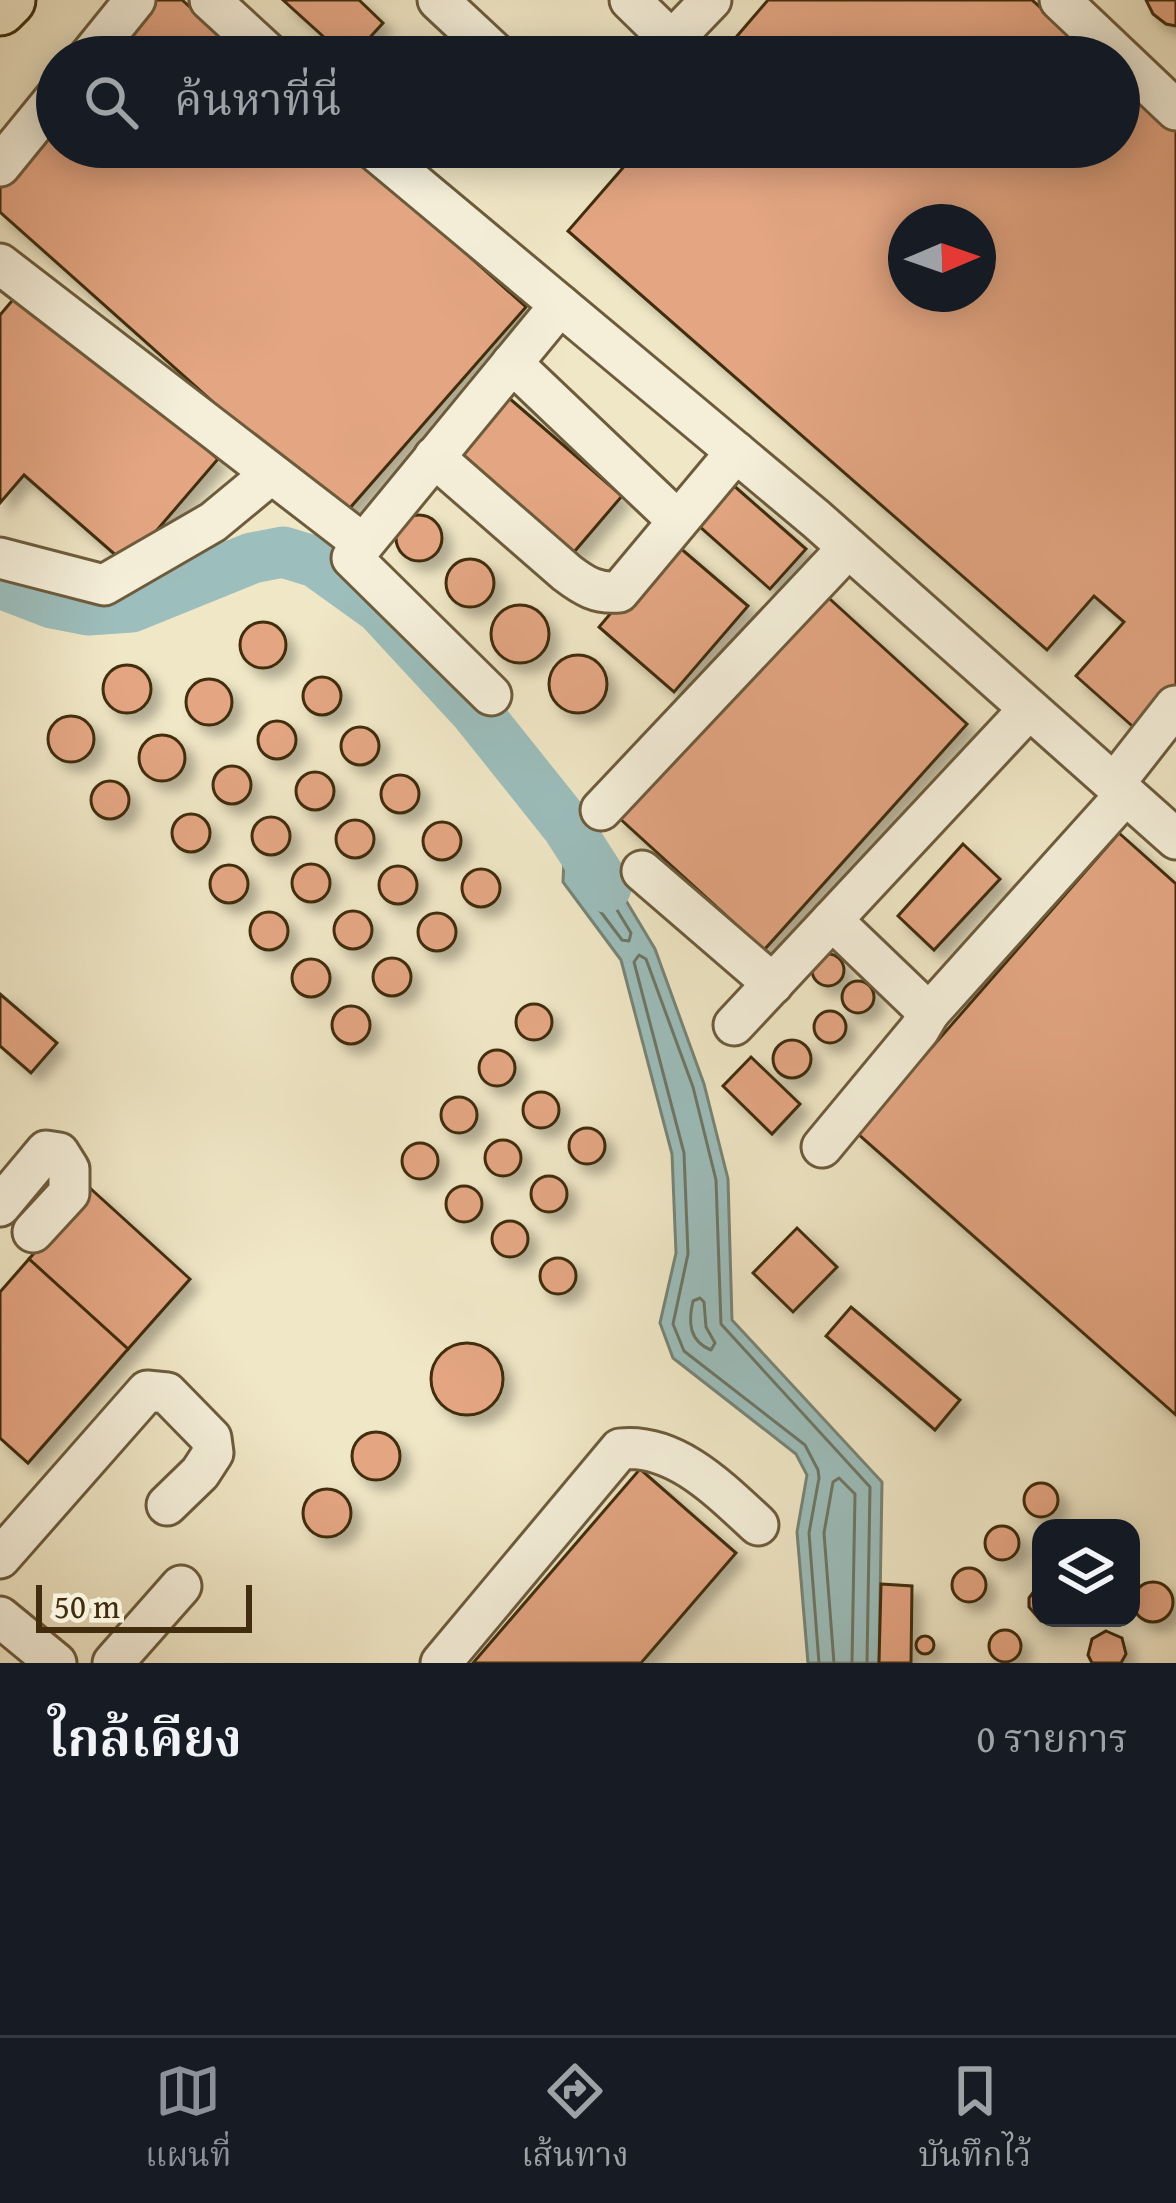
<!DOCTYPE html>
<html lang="th">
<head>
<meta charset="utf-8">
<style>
	:root { --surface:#171b24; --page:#20242c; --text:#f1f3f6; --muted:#9ea1a6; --line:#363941; --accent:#8c9099 }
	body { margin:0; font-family:"Gentium Book Plus","Noto Serif Thai",serif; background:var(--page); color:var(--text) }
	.controls { position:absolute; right:36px; bottom:36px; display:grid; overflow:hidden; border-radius:24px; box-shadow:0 6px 30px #0003 }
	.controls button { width:108px; height:108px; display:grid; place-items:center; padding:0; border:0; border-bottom:3px solid var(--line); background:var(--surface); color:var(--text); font:60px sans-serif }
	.compass { position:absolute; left:888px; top:204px; width:108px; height:108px; border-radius:50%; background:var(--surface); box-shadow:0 6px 30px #0003; rotate:88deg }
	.scale { position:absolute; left:36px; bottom:30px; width:216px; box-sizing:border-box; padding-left:12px; border:6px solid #412d0e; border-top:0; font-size:33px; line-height:42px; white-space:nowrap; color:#412d0e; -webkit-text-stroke:9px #f5efda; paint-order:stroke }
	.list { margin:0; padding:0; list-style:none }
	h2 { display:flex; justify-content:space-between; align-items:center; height:156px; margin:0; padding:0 48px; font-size:51px }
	h2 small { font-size:39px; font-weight:400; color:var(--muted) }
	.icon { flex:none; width:66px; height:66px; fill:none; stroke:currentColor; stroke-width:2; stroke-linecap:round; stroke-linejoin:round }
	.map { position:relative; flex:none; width:1176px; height:1663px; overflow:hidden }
	.search { position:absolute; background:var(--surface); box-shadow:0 6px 30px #0003; left:36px; right:36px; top:36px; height:132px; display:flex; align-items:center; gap:30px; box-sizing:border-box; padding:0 42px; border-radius:66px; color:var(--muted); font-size:45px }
	.sheet { height:372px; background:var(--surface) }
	nav { display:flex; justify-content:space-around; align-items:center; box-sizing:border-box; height:168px; border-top:3px solid var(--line); background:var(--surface); font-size:33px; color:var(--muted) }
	nav a { display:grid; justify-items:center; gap:6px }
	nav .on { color:var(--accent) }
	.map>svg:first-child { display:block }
	.water { fill:#9cbebc; stroke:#788476; stroke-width:3 }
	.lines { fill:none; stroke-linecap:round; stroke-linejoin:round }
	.shore { stroke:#6e7665; stroke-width:3 }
	.river { stroke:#9cbebc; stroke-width:51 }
	.building { fill:#e3a582; stroke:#412d0e; stroke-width:3; fill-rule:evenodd; filter:url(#shadow) }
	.minor-casing { stroke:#6d5c3c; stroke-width:45 }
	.major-casing { stroke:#412d0e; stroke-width:57 }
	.minor { stroke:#f5efda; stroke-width:39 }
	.major { stroke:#f0e7c6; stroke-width:51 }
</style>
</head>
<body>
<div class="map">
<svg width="1176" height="1663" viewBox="0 0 1176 1663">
	<defs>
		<filter id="shadow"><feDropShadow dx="9" dy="9" stdDeviation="6" flood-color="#0004"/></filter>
	</defs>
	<rect width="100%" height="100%" fill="#f0e7c6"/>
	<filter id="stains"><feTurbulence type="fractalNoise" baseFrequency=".00167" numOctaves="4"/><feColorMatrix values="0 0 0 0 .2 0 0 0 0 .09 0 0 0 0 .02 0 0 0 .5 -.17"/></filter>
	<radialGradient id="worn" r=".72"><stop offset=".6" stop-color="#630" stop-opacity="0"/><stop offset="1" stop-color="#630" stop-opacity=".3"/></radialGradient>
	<polygon class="water" points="580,824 655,949 704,1084 728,1179 732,1320 882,1482 879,1663 808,1663 797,1532 807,1475 796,1454 673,1358 660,1323 676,1253 672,1154 621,960 563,882 565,836"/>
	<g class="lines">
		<g class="shore">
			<polygon points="580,857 586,859 631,933 629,941 622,940 576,879 576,862"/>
			<path d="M 700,1298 L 704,1302 L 706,1327 L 715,1343 L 711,1350 C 689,1341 688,1322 693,1301 Z"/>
			<polyline points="819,1663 809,1533 819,1478 818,1470 805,1445 684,1351 673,1324 688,1254 684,1153 634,962 639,955 646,959 693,1087 716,1180 721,1324 870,1487 867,1663"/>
			<polyline points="834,1663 824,1533 833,1482 839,1478 855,1494 852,1663"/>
		</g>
		<polyline class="river" points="0,583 52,603 88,610 131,607 252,558 283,552 316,562 380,608 476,712 567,826 606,887"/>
	</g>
	<g class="building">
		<polygon points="156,0 182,0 246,57 106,57"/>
		<polygon points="283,0 359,0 383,23 352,57 346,57"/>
		<polygon points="768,0 1032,0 1097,57 719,57"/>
		<polygon points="1146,0 1176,0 1176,26 1166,24 1153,14"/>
		<path d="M 1119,77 L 1176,127 L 1176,690 L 1139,732 L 1076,676 L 1124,622 L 1094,596 L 1047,650 L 568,231 L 641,147 L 1119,147 ZM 906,222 L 978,222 L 978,294 L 906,294 Z"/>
		<polygon points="57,113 57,147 347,147 526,307 342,517 0,212 0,177"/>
		<polygon points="22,289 218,459 127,565 24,475 0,503 0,315"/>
		<polygon points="509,398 622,496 574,552 461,453"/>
		<polygon points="724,477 806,549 770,589 689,517"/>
		<circle cx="419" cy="538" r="23"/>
		<polygon points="672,541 748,606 674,692 599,627"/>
		<circle cx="470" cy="583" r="24"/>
		<polygon points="820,590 967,724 764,950 617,816"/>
		<circle cx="520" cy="634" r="29"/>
		<circle cx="263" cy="645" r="23"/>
		<circle cx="578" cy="684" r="29"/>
		<circle cx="127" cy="689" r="24"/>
		<circle cx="322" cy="696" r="19"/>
		<circle cx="209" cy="702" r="23"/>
		<circle cx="71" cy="739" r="23"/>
		<circle cx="277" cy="740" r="19"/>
		<circle cx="360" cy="746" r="19"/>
		<circle cx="162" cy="758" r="23"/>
		<circle cx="232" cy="785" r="19"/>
		<circle cx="315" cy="791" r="19"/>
		<circle cx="400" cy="794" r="19"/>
		<circle cx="110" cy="800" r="19"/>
		<circle cx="191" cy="833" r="19"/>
		<circle cx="271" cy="836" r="19"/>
		<circle cx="355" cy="839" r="19"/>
		<circle cx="442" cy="841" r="19"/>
		<polygon points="1119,833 1176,884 1176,1415 857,1133"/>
		<polygon points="963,844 1000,879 934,950 898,916"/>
		<circle cx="311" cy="883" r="19"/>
		<circle cx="229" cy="884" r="19"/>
		<circle cx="398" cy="885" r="19"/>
		<circle cx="481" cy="888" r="19"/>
		<circle cx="353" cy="930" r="19"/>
		<circle cx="269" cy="931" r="19"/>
		<circle cx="437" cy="932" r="19"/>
		<circle cx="828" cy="970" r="16"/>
		<circle cx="392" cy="977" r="19"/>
		<circle cx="311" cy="978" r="19"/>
		<circle cx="858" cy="997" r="16"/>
		<polygon points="0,994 57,1043 31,1073 0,1046"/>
		<circle cx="534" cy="1022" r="18"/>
		<circle cx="351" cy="1025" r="19"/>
		<circle cx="830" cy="1027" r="16"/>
		<circle cx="792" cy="1059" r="19"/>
		<circle cx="497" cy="1068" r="18"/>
		<polygon points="751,1057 800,1104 772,1134 723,1086"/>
		<circle cx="541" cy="1110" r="18"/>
		<circle cx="459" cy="1115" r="18"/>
		<circle cx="587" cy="1146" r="18"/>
		<circle cx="503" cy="1158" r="18"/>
		<circle cx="420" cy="1161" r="18"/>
		<circle cx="549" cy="1194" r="18"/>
		<circle cx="464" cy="1204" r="18"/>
		<polygon points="91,1189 190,1279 128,1349 29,1259"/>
		<circle cx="510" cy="1239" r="18"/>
		<polygon points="797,1228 837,1267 793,1312 753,1273"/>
		<circle cx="558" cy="1276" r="18"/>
		<polygon points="29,1259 128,1349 28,1463 0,1438 0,1292"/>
		<polygon points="851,1307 960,1400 935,1430 826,1336"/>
		<circle cx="467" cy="1379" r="36"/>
		<circle cx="376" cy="1456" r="24"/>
		<polygon points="640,1469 736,1553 641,1663 473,1663"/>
		<circle cx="1041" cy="1500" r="17"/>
		<circle cx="327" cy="1513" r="24"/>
		<circle cx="1002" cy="1543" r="17"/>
		<circle cx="969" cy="1585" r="17"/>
		<circle cx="1153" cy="1602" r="20"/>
		<polygon points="1040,1583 1041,1618 1062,1618 1059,1620 1050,1623 1041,1621 1029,1607 1029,1598"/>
		<polygon points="881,1584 912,1586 911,1663 879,1663"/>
		<circle cx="1005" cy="1646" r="16"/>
		<polygon points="1106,1631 1122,1638 1126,1654 1121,1663 1092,1663 1088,1655 1092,1639"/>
		<circle cx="925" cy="1645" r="9"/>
	</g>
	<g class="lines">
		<g class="minor-casing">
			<g id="minor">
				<polyline points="210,0 272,57"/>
				<polyline points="438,0 499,57"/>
				<polyline points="630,0 671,40"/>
				<polyline points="1060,0 1176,110"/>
				<polyline points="89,57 135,0"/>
				<polyline points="656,57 711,0"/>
				<polyline points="371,147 816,519 1176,839"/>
				<polyline points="0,166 57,96"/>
				<polyline points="0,264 362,543"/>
				<polyline points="512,363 678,521"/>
				<path d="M 434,457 L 567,573 C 584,586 597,594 619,592 L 736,452"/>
				<polyline points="0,558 104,585 213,522 271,474"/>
				<polyline points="491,695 352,558 560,305"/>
				<polyline points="1114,784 1175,706"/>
				<polyline points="601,810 848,548"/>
				<polyline points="642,871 773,984"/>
				<polyline points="929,1013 1125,795"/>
				<polyline points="734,1025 1029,709"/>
				<polyline points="822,1147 919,1030 929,1013 832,920"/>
				<polyline points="0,1206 46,1151 59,1153 69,1169 69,1193 33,1232"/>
				<polyline points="0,1558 147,1391 167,1393 211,1438 213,1453 200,1473 167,1505"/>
				<polyline points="0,1617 56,1663"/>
				<polyline points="113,1663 181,1586"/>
				<path d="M 441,1663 L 620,1449 C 675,1443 720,1490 758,1525"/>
			</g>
		</g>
		<g class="major-casing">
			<polyline id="major" points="0,9 9,0"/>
		</g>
		<use href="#minor" class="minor"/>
		<use href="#major" class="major"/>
	</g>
	<rect width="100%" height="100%" filter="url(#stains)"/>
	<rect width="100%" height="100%" fill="url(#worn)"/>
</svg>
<div class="controls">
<button><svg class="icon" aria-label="layers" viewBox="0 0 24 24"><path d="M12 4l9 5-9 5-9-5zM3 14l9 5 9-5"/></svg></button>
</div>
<svg class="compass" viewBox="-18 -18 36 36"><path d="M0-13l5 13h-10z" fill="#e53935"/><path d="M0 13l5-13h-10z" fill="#9ea1a6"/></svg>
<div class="scale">50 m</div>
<div class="search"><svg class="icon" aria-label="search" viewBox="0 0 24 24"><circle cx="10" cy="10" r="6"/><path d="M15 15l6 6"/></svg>ค้นหาที่นี่</div>
</div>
<section class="sheet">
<h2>ใกล้เคียง<small>0 รายการ</small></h2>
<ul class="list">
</ul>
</section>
<nav>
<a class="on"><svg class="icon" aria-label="map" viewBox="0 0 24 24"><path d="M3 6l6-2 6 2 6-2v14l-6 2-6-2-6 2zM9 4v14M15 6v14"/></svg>แผนที่</a>
<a><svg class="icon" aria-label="directions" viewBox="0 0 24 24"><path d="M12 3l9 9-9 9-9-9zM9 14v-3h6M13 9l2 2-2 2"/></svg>เส้นทาง</a>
<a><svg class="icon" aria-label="saved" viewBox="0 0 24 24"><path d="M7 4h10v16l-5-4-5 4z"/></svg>บันทึกไว้</a>
</nav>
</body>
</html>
